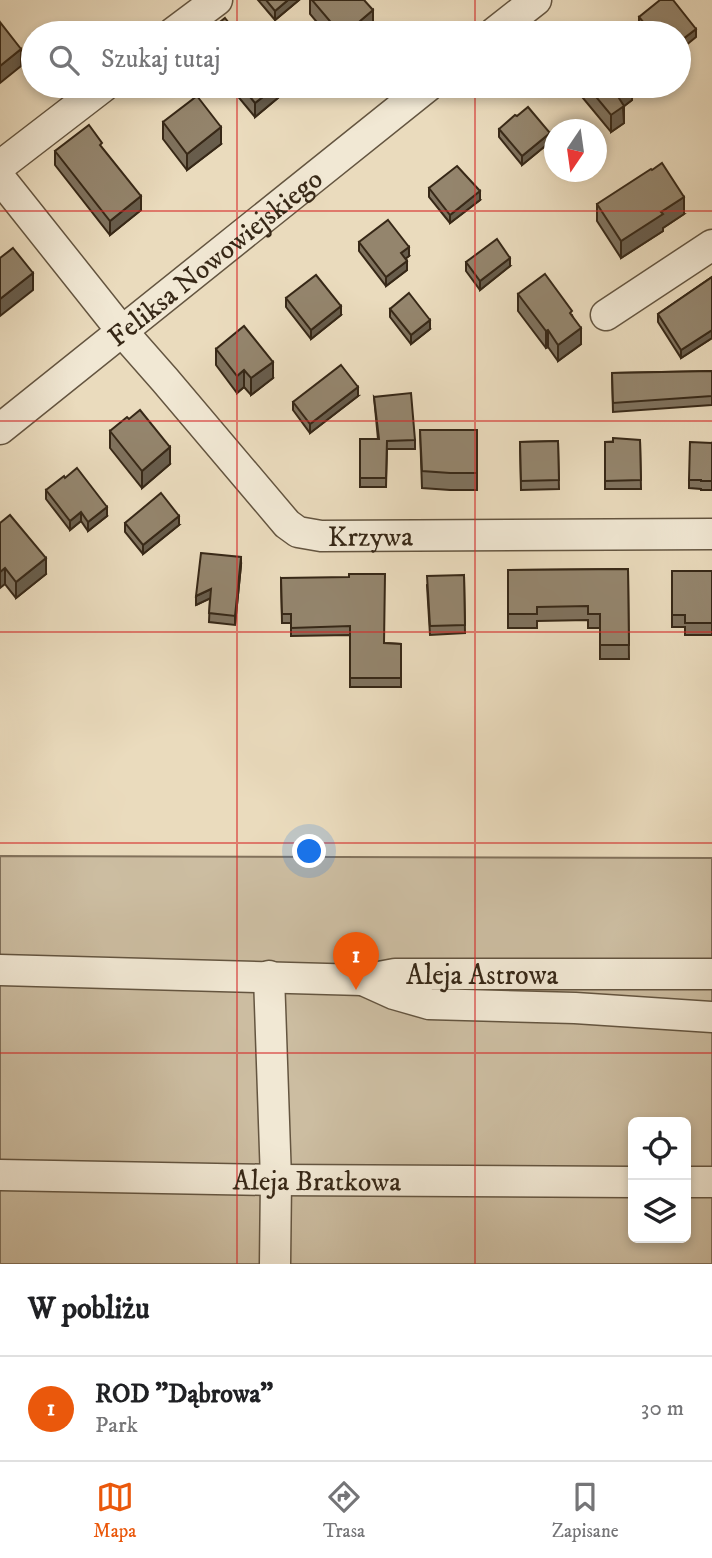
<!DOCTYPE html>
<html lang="pl">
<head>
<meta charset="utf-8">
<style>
	:root { --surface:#fff; --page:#f2f2f2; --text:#202124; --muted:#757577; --line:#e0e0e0; --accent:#ea580c }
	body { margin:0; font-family:"IM FELL DW Pica",serif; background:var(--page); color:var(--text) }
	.controls { position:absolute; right:21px; bottom:21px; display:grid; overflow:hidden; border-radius:10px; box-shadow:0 4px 10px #0003 }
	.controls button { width:63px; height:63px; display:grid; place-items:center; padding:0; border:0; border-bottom:2px solid var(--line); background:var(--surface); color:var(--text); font:35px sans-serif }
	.compass { position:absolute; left:544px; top:119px; width:63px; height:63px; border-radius:50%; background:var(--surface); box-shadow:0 4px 10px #0003; rotate:193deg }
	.you { position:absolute; left:310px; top:852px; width:24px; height:24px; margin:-18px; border:5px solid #fff; border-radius:50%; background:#1a73e8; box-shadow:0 0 0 10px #1a73e833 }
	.badge { display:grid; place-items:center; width:46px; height:46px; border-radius:50%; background:var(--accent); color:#fff; font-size:23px; font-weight:700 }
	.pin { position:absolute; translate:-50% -58px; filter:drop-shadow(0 2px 4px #0008) }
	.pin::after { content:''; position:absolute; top:37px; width:24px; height:21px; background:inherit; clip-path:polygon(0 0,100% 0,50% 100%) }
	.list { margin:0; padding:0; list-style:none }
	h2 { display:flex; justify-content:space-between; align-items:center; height:91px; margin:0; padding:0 28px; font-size:30px }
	h2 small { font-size:23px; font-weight:400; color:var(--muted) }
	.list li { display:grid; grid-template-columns:46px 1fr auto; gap:21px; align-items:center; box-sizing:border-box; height:105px; padding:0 28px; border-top:2px solid var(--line) }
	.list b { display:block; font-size:26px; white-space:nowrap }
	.list p { margin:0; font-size:23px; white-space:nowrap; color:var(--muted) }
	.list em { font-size:23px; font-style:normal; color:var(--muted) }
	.icon { flex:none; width:38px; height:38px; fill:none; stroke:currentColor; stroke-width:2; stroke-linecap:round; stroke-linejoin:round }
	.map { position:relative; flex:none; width:712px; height:1264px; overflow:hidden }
	.search { position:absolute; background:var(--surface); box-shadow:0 4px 10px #0003; left:21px; right:21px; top:21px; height:77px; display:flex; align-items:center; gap:18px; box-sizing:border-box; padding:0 24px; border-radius:38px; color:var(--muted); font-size:26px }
	.sheet { height:196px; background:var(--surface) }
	nav { display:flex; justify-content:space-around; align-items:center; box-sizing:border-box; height:98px; border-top:2px solid var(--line); background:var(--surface); font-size:19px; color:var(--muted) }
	nav a { display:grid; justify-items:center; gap:4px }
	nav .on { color:var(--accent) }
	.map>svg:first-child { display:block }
	.green { fill:#ccbda1; stroke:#82725c; stroke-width:2; fill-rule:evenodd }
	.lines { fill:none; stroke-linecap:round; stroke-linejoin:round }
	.minor-casing { stroke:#645540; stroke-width:33 }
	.minor { stroke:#f1e8d4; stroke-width:30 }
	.wall { fill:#7f725e; stroke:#372817; stroke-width:2 }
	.shaded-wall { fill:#685d4c; stroke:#372817; stroke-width:2 }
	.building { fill:#94856d; stroke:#372817; stroke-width:2 }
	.grid { fill:none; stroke:#d62828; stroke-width:2; stroke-opacity:0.55 }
	.labels { text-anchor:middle; stroke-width:5; stroke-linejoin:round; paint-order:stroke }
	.street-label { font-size:28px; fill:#372817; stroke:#f1e8d4 }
</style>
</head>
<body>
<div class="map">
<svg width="712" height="1264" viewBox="0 0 712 1264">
	<rect width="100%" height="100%" fill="#eadbbd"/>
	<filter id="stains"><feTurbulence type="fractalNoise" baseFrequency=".00286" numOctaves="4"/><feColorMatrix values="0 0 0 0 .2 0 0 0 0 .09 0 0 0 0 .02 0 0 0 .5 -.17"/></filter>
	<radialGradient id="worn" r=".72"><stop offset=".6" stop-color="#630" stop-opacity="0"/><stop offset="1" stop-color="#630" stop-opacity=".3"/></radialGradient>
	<path class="green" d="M 0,856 L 712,858 L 712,1264 L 0,1264 ZM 633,1122 L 686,1122 L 686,1238 L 633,1238 Z"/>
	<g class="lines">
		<g class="minor-casing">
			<g id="minor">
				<polyline points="173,33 217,0"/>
				<polyline points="494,33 536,0"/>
				<polyline points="0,166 104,86"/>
				<path id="s1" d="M 0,178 L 121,330 L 165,380 L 287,524 L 298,532 L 321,536 L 712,534"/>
				<polyline points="606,315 712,245"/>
				<path id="s2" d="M 0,429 L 428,86"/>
				<path id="s3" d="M 0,970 L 363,980 L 395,974 L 712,974"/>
				<polyline points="269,976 276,1180 275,1264"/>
				<polyline points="363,980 394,994 429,1004 575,1008 712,1017"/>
				<path id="s4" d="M 0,1175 L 276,1180 L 633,1182"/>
				<polyline points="686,1182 712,1182"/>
			</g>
		</g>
		<use href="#minor" class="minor"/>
	</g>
	<g class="wall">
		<polygon points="258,0 299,0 275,20"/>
		<polygon points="310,0 364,0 373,27 366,33 326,33 310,14"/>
		<polygon points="639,17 696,37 679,33 645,33 639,26"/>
		<polygon points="235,86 279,86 279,97 255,117 235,93"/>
		<polygon points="573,86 632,86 632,100 624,106 624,123 611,132"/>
		<polygon points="163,122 221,144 187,170 163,139"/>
		<polygon points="499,129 550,142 522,165 499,137"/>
		<polygon points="102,148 141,210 110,235 55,165 55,151"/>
		<polygon points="429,188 480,200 450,223 429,197"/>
		<polygon points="597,204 684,214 663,228 663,231 621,258 597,221"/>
		<polygon points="359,242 409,256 405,259 407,270 386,286 359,251"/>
		<polygon points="466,262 510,266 480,290 466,271"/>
		<polygon points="712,277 712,338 681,358 658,322 658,314"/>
		<polygon points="518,294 572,315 581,344 558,361 548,347 546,348 518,311"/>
		<polygon points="286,298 341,315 311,339 286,307"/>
		<polygon points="390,309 430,329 411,344 390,317"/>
		<polygon points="216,349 273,378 251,395 244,387 237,393 216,365"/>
		<polygon points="712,371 712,405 613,412 612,373"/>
		<polygon points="358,396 310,433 293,410 293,402"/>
		<polygon points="374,397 415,440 415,449 387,449 386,487 360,487 360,439 378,439"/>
		<polygon points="420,430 477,430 477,490 450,490 422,488"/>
		<polygon points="110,431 170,464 142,488 110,448"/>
		<polygon points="640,440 641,489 605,489 605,442"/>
		<polygon points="558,441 559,489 521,490 520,442"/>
		<polygon points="712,443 712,490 701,490 701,489 689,488 689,480"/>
		<polygon points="46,490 107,516 88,531 81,521 70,530 46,499"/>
		<polygon points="0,523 46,574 16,598 5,584"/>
		<polygon points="125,523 179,525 143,554 125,532"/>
		<polygon points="241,565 235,625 209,622 210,598 196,605"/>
		<polygon points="628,569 629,659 600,659 600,628 588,628 588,620 537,621 537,628 508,628 508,570"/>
		<polygon points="672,571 712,571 712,635 685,635 685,627 672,627"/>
		<polygon points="464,575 465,633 430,635 427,585"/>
		<polygon points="281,578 384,643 401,644 401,687 350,687 350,635 291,636 291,623 282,623"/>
	</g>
	<g class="shaded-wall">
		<polygon points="288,0 299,0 275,20 275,11"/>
		<polygon points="373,10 373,27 366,33 346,33"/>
		<polygon points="696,29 696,37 679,51 679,42"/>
		<polygon points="21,49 21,66 0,83 0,66"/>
		<polygon points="277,86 279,86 279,97 255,117 255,103"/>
		<polygon points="629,86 632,86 632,100 623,107 624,123 611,132 611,115 617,95"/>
		<polygon points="221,127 221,144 187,170 187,154"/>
		<polygon points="550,133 550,142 522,165 522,156"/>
		<polygon points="480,191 480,200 450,223 450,215"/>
		<polygon points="141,196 141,210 110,235 110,221"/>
		<polygon points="684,197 684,214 663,228 663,231 621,258 621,241 661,212"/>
		<polygon points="409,247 409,256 401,262 401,253"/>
		<polygon points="510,258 510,266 480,290 480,281"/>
		<polygon points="407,261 407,270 386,286 386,277"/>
		<polygon points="33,273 33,290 0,316 0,299"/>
		<polygon points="341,306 341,315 311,339 311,330"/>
		<polygon points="430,320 430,329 411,344 411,335"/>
		<polygon points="581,328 581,344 558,361 558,345"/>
		<polygon points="548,330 548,347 546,348 546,331"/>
		<polygon points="712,330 712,338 681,358 681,350"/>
		<polygon points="273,362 273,378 251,395 251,378"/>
		<polygon points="244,370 244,387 237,393 237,376"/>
		<polygon points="358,387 358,396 310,433 310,424"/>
		<polygon points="170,447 170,464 142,488 142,471"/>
		<polygon points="107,507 107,516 88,531 88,522"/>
		<polygon points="81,512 81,521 70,530 70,521"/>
		<polygon points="179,516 179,525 143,554 143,545"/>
		<polygon points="241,557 241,565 235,625 235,616"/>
		<polygon points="46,558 46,574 16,598 16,582"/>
		<polygon points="5,568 5,584 0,588 0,572"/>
		<polygon points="211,589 211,598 196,605 196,596"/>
	</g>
	<g class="building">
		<polygon points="266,0 288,0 275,11"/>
		<polygon points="312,0 364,0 373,10 346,33 340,33"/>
		<polygon points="660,0 673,0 696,29 679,42 679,33 652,33 639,17"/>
		<polygon points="225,18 237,33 206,33"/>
		<polygon points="0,22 21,49 0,66"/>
		<polygon points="241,86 277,86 255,103"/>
		<polygon points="587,86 629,86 617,95 624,106 611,115"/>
		<polygon points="197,96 221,127 187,154 163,122"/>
		<polygon points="528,107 550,133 522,156 499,129 515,115 517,116"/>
		<polygon points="89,125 102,143 100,145 141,196 110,221 55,151"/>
		<polygon points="662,163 684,197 661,212 663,214 621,241 597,204 651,169 652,170"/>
		<polygon points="457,166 480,191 450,215 429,188"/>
		<polygon points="388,220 409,247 401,253 407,261 386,277 359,242"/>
		<polygon points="497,239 510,258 480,281 466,262"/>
		<polygon points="13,248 33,273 0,299 0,258"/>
		<polygon points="545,274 572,311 570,313 581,328 558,345 548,330 546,331 518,294"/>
		<polygon points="316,275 341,306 311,330 286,298"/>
		<polygon points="712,277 712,330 681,350 658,314"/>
		<polygon points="409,293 430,320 411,335 390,309"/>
		<polygon points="244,326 273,362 251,378 244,370 237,376 216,349"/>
		<polygon points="341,365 358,387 310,424 293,402"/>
		<polygon points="712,371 712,396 613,403 612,373"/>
		<polygon points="411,393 415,440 387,441 386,478 360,478 360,439 379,439 374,397"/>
		<polygon points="140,410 170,447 142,471 110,431 127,417 129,419"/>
		<polygon points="420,430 477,430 477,473 450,473 422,471"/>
		<polygon points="613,438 640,440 641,480 605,481 605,442 613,442"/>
		<polygon points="558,441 559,480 521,481 520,442"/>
		<polygon points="690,442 712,443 712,481 701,481 701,480 689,480"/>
		<polygon points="77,468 107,507 88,522 81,512 70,521 46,490 64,476 65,478"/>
		<polygon points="161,493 179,516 143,545 125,523"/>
		<polygon points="10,515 46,558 16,582 5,568 0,572 0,523"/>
		<polygon points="201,553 241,557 235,616 209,613 211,589 196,596"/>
		<polygon points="628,569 629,645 600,645 600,614 588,614 588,606 537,607 537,614 508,614 508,570"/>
		<polygon points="672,571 712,571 712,623 685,623 685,615 672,615"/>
		<polygon points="349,574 385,574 384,643 401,644 401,678 350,678 350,626 291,628 291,614 282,614 281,578 349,577"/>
		<polygon points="464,575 465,625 430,626 427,576"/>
	</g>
	<path class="grid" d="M 237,0 L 237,33M 475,0 L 475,33M 237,86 L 237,1264M 475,86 L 475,1264M 0,211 L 712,211M 0,421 L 712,421M 0,632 L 712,632M 0,843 L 712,843M 0,1053 L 712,1053"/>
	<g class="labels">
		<g class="street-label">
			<text dy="10" stroke="none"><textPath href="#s2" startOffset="275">Feliksa Nowowiejskiego</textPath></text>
			<text dy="10" stroke="none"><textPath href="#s1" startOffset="536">Krzywa</textPath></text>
			<text dy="10" stroke="none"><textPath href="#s3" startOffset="483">Aleja Astrowa</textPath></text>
			<text dy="10" stroke="none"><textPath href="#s4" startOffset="317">Aleja Bratkowa</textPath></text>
		</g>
	</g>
	<rect width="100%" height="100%" filter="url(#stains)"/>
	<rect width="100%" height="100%" fill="url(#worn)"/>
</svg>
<div class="controls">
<button><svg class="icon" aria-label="locate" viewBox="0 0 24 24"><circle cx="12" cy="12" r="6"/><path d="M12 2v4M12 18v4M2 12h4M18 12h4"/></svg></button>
<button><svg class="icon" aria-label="layers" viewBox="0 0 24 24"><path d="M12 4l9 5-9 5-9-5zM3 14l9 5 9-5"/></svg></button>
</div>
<svg class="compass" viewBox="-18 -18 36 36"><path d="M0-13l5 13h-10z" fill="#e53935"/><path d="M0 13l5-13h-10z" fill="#757577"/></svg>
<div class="you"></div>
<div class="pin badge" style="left:356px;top:990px">1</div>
<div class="search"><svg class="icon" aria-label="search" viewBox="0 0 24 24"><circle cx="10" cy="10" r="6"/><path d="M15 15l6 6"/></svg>Szukaj tutaj</div>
</div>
<section class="sheet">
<h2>W pobliżu<small></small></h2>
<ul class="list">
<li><span class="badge">1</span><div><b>ROD &quot;Dąbrowa&quot;</b><p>Park</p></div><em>30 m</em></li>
</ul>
</section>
<nav>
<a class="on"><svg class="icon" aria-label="map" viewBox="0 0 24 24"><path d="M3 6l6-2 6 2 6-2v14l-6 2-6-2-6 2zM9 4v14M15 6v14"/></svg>Mapa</a>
<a><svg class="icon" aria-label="directions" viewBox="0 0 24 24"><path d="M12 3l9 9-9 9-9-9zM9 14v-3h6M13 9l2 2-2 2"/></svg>Trasa</a>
<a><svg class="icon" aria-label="saved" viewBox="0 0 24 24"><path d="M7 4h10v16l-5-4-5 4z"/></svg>Zapisane</a>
</nav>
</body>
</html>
